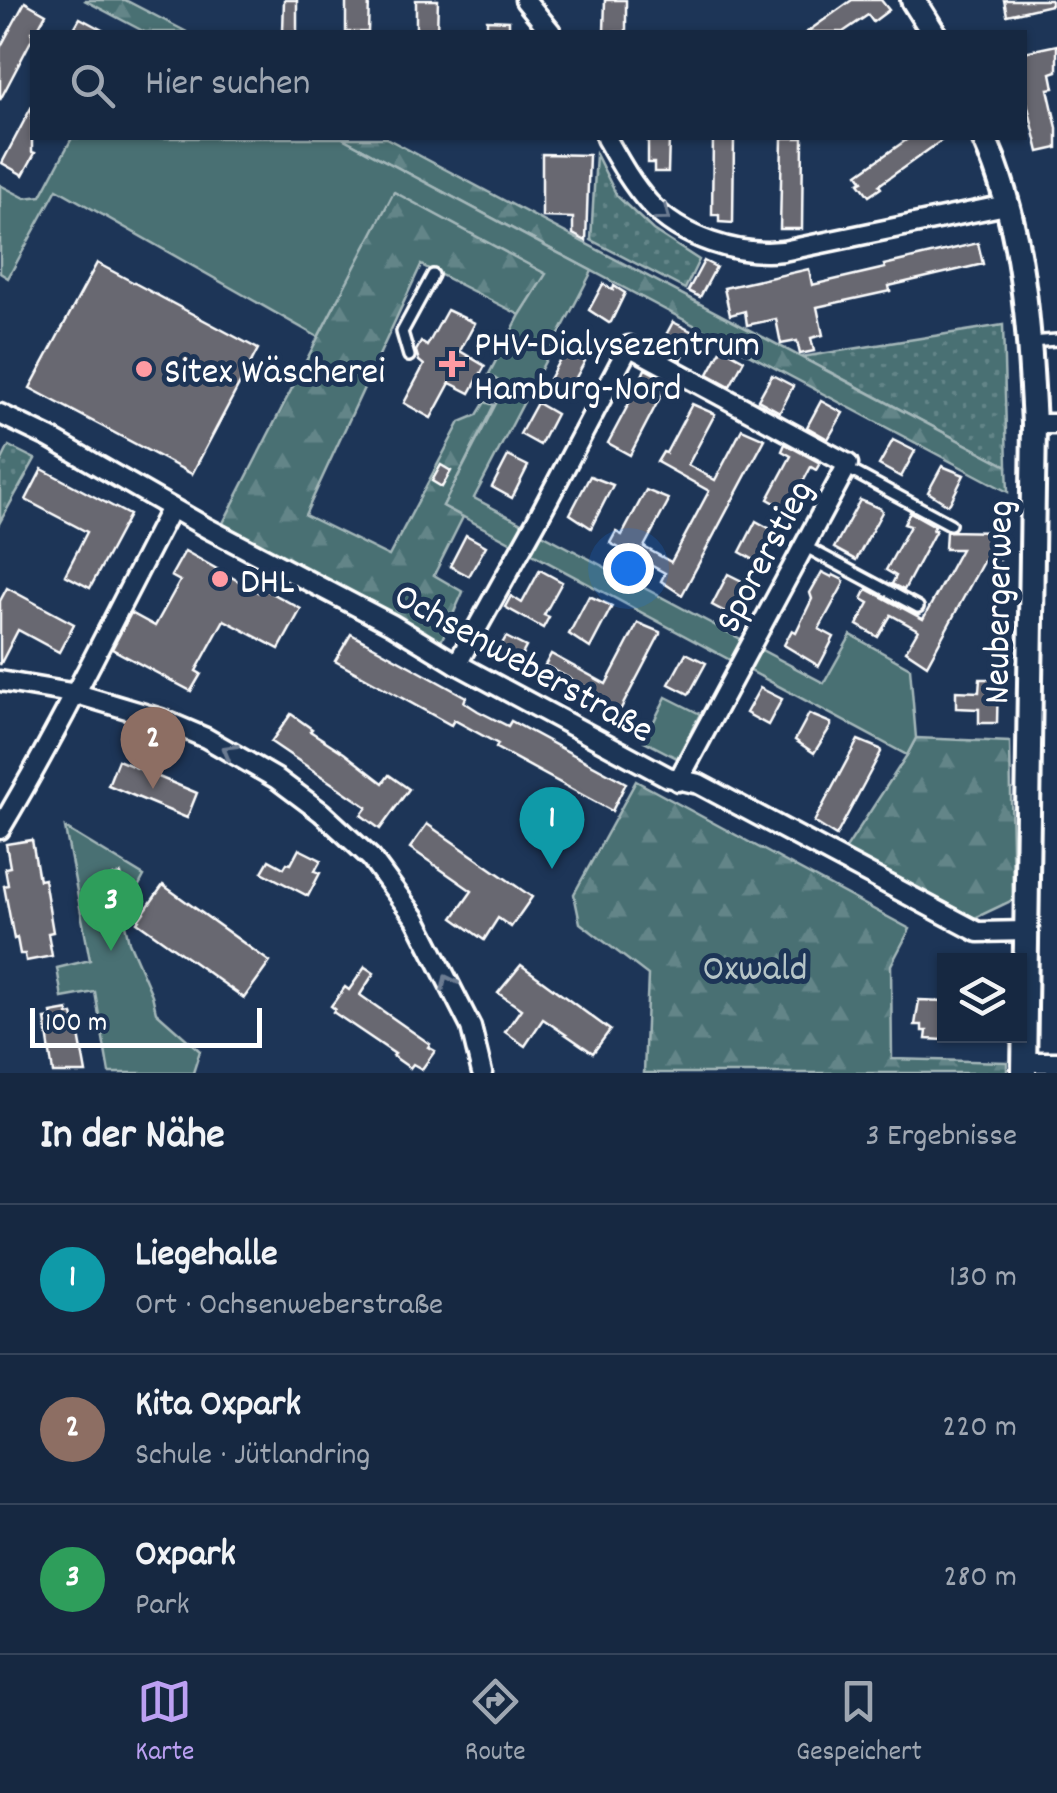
<!DOCTYPE html>
<html lang="de">
<head>
<meta charset="utf-8">
<style>
	:root { --surface:#162841; --page:#23344c; --text:#f1f3f6; --muted:#9ea6b1; --line:#35445a; --accent:#bca0f2 }
	body { margin:0; font-family:Dekko,sans-serif; background:var(--page); color:var(--text) }
	.controls { position:absolute; right:30px; bottom:30px; display:grid; overflow:hidden; border-radius:0px; box-shadow:0 2px 8px #0004 }
	.controls button { width:90px; height:90px; display:grid; place-items:center; padding:0; border:0; border-bottom:2px solid var(--line); background:var(--surface); color:var(--text); font:50px sans-serif }
	.scale { position:absolute; left:30px; bottom:25px; width:232px; box-sizing:border-box; padding-left:10px; border:5px solid #fff; border-top:0; font-size:28px; line-height:35px; white-space:nowrap; color:#fff; -webkit-text-stroke:8px #1d3557; paint-order:stroke }
	.you { position:absolute; left:628px; top:568px; width:35px; height:35px; margin:-25px; border:8px solid #fff; border-radius:50%; background:#1a73e8; box-shadow:0 0 0 15px #1a73e833 }
	.badge { display:grid; place-items:center; width:65px; height:65px; border-radius:50%; background:var(--accent); color:#fff; font-size:32px; font-weight:700 }
	.pin { position:absolute; translate:-50% -82px; filter:drop-shadow(0 2px 5px #0008) }
	.pin::after { content:''; position:absolute; top:52px; width:35px; height:30px; background:inherit; clip-path:polygon(0 0,100% 0,50% 100%) }
	.list { margin:0; padding:0; list-style:none }
	h2 { display:flex; justify-content:space-between; align-items:center; height:130px; margin:0; padding:0 40px; font-size:42px }
	h2 small { font-size:32px; font-weight:400; color:var(--muted) }
	.list li { display:grid; grid-template-columns:65px 1fr auto; gap:30px; align-items:center; box-sizing:border-box; height:150px; padding:0 40px; border-top:2px solid var(--line) }
	.list b { display:block; font-size:38px; white-space:nowrap }
	.list p { margin:0; font-size:32px; white-space:nowrap; color:var(--muted) }
	.list em { font-size:32px; font-style:normal; color:var(--muted) }
	.icon { flex:none; width:55px; height:55px; fill:none; stroke:currentColor; stroke-width:2; stroke-linecap:round; stroke-linejoin:round }
	.map { position:relative; flex:none; width:1057px; height:1073px; overflow:hidden }
	.search { position:absolute; background:var(--surface); box-shadow:0 2px 8px #0004; left:30px; right:30px; top:30px; height:110px; display:flex; align-items:center; gap:25px; box-sizing:border-box; padding:0 35px; border-radius:0px; color:var(--muted); font-size:38px }
	.sheet { height:580px; background:var(--surface) }
	nav { display:flex; justify-content:space-around; align-items:center; box-sizing:border-box; height:140px; border-top:2px solid var(--line); background:var(--surface); font-size:28px; color:var(--muted) }
	nav a { display:grid; justify-items:center; gap:5px }
	nav .on { color:var(--accent) }
	.map>svg:first-child { display:block }
	.grass { fill:url(#grass-dots); stroke:#a4b7b9; stroke-width:2.5 }
	.forest { fill:url(#forest-firs); stroke:#a4b7b9; stroke-width:2.5 }
	.park { fill:#486f73; stroke:#a4b7b9; stroke-width:2.5 }
	.building { fill:#686771; stroke:#fff; stroke-width:2.5 }
	.lines { fill:none; stroke-linecap:round; stroke-linejoin:round }
	.service-casing { stroke:#fff; stroke-width:16 }
	.minor-casing { stroke:#fff; stroke-width:25 }
	.tertiary-casing { stroke:#fff; stroke-width:30 }
	.service { stroke:#1d3557; stroke-width:9 }
	.minor { stroke:#1d3557; stroke-width:18 }
	.tertiary { stroke:#1d3557; stroke-width:22 }
	.oneway { stroke:#6c7c92 }
	.poi-dot { fill:#ff9aa2; stroke:#1d3557; stroke-width:4 }
	.labels { text-anchor:middle; stroke-width:10; stroke-linejoin:round; paint-order:stroke }
	.poi-label { font-size:38px; fill:#fff; stroke:#1d3557; text-anchor:start }
	.street-label { font-size:38px; fill:#fff; stroke:#1d3557 }
	.park-label { font-size:38px; fill:#b6c5c7; stroke:#1d3557 }
</style>
</head>
<body>
<div class="map">
<svg width="1057" height="1073" viewBox="0 0 1057 1073">
	<defs>
		<pattern id="grass-dots" width="8" height="8" patternUnits="userSpaceOnUse" patternTransform="scale(2.5)"><rect width="8" height="8" fill="#486f73"/><path d="M2 2h.1M6 6h.1" fill="none" stroke="#638588" stroke-width="1.8" stroke-linecap="round"/></pattern>
		<pattern id="forest-firs" width="22" height="20" patternUnits="userSpaceOnUse" patternTransform="scale(2.5)"><rect width="22" height="20" fill="#486f73"/><path d="M5 1l3.5 6h-7zM16 11l3.5 6h-7z" fill="#638588"/></pattern>
	</defs>
	<rect width="100%" height="100%" fill="#1d3557"/>
	<filter id="ink" filterUnits="userSpaceOnUse"><feTurbulence type="fractalNoise" baseFrequency=".01" numOctaves="2"/><feDisplacementMap in="SourceGraphic" scale="20" xChannelSelector="R" yChannelSelector="G"/><feConvolveMatrix kernelMatrix="1 2 1 2 8 2 1 2 1" color-interpolation-filters="sRGB"/></filter>
	<g filter="url(#ink)">
		<g class="grass">
			<polygon points="596,154 617,196 653,230 699,260 685,289 591,240"/>
			<polygon points="1003,325 1007,466 802,357"/>
			<polygon points="9,446 35,459 0,522 0,464"/>
		</g>
		<g class="forest">
			<polygon points="84,0 125,0 187,32 145,32"/>
			<polygon points="342,138 386,138 1007,466 1008,492"/>
			<polygon points="393,191 547,274 520,315 421,265 305,515 389,556 460,422 477,415 485,402 494,405 443,506 463,517 434,575 463,592 439,646 220,529"/>
			<polygon points="916,738 1010,742 1013,900 975,918 845,850 907,755"/>
			<polygon points="636,781 910,929 891,965 892,1059 1007,1062 1007,1073 644,1073 648,975 580,923 574,894"/>
		</g>
		<g class="park">
			<polygon points="72,138 342,138 592,271 474,498 824,683 851,635 910,668 916,738 907,755 443,506 505,386 489,374 520,315 546,274 394,192 318,337 57,189 8,278 0,273 0,185 25,198 41,196"/>
			<polygon points="666,697 700,714 677,758 644,741"/>
			<polygon points="65,828 144,876 123,916 129,942 152,995 156,1012 200,1051 193,1073 109,1073 95,992 62,998 57,968 90,960"/>
		</g>
		<g class="building">
			<polygon points="284,0 297,0 297,32 283,32"/>
			<polygon points="346,0 369,0 368,32 346,32"/>
			<polygon points="416,0 438,0 437,32 416,32"/>
			<polygon points="605,0 626,0 626,32 604,32"/>
			<polygon points="852,0 881,0 889,10 873,22 868,15 843,32 807,32"/>
			<polygon points="1004,0 1051,0 1051,5 1007,15"/>
			<polygon points="25,2 46,14 36,32 32,32 32,39 0,100 0,48"/>
			<polygon points="80,18 106,32 72,32"/>
			<polygon points="487,20 509,21 509,32 487,32"/>
			<polygon points="1057,45 1057,71 1051,73 1054,88 1048,89 1057,128 1057,148 1039,152 1024,90 1024,52"/>
			<polygon points="32,106 32,152 35,153 23,175 2,163"/>
			<polygon points="648,138 669,138 668,172 654,172 654,163 648,163"/>
			<polygon points="713,138 734,138 733,223 719,222 719,215 712,215"/>
			<polygon points="782,138 803,138 802,229 780,229"/>
			<polygon points="909,138 945,138 879,185 881,188 869,196 859,183 863,181 858,174"/>
			<polygon points="542,154 589,155 586,241 573,234 573,218 542,217"/>
			<polygon points="978,243 983,264 889,286 890,291 817,307 823,335 811,338 814,351 800,354 797,341 781,344 776,319 747,325 745,311 730,315 724,288 809,269 812,285 885,268 884,265"/>
			<polygon points="704,261 716,267 700,297 688,291"/>
			<polygon points="97,263 258,349 192,474 30,388"/>
			<polygon points="603,284 613,290 614,286 625,293 611,322 609,323 589,310"/>
			<polygon points="447,310 475,323 460,351 485,366 470,393 450,383 431,418 404,403 424,365 419,361 416,351 421,342 427,346"/>
			<polygon points="673,322 695,333 681,360 659,348"/>
			<polygon points="722,348 744,360 730,386 708,374"/>
			<polygon points="565,350 585,361 568,392 548,381"/>
			<polygon points="645,369 683,389 680,396 665,388 630,455 608,443 643,377 642,376"/>
			<polygon points="772,375 793,386 780,412 758,400"/>
			<polygon points="821,401 843,413 828,439 807,427"/>
			<polygon points="537,403 556,414 540,445 520,434"/>
			<polygon points="692,404 715,414 688,465 715,480 742,429 765,439 682,595 661,581 665,573 610,543 616,532 622,535 646,490 668,499 668,502 644,547 671,562 709,491 657,462 663,452 666,453"/>
			<polygon points="893,440 915,451 901,477 879,465"/>
			<polygon points="785,444 820,463 816,470 811,467 788,510 768,499 791,456 782,451"/>
			<polygon points="508,456 528,466 512,498 492,487"/>
			<polygon points="441,465 451,471 442,487 432,481"/>
			<polygon points="942,466 964,475 950,503 948,505 928,492"/>
			<polygon points="42,469 129,515 90,588 65,575 87,532 26,500"/>
			<polygon points="590,476 613,485 591,528 570,514"/>
			<polygon points="860,500 881,509 882,512 856,560 834,548"/>
			<polygon points="910,512 935,526 933,530 936,530 904,590 892,584 896,576 886,570 910,526 904,524"/>
			<polygon points="756,521 776,532 760,563 740,552"/>
			<polygon points="946,531 1000,532 1000,560 984,560 927,665 906,651 918,630 891,615 878,637 857,625 869,603 862,599 867,589 923,619 961,549 945,549"/>
			<polygon points="466,535 486,546 469,576 450,566"/>
			<polygon points="185,551 258,592 261,587 301,609 279,649 224,620 196,671 201,674 191,691 112,649 131,613 155,626 180,581 171,576"/>
			<polygon points="540,570 562,582 544,615 549,617 543,628 505,607 511,596 522,603"/>
			<polygon points="822,572 832,577 833,575 843,580 844,583 819,629 834,637 819,666 784,645 792,630 796,632 812,599 810,593"/>
			<polygon points="728,574 748,584 731,615 712,605"/>
			<polygon points="7,588 74,624 59,652 18,630 0,665 0,601"/>
			<polygon points="589,596 612,606 590,648 569,634"/>
			<polygon points="638,623 660,632 660,634 617,716 595,704 600,695 545,665 551,654 606,684"/>
			<polygon points="351,634 466,697 464,702 478,711 508,726 511,721 626,783 612,811 496,748 498,744 454,720 451,725 335,661"/>
			<polygon points="506,637 526,647 517,664 497,653"/>
			<polygon points="686,653 706,663 689,694 669,684"/>
			<polygon points="980,679 998,679 997,723 979,723 979,709 956,708 956,691 979,692"/>
			<polygon points="760,688 782,699 768,725 746,713"/>
			<polygon points="291,714 312,729 310,731 344,753 383,783 389,775 409,789 380,829 361,815 367,807 271,742"/>
			<polygon points="809,714 831,723 831,726 814,753 795,740"/>
			<polygon points="858,740 880,749 881,752 836,836 814,822"/>
			<polygon points="118,760 197,793 187,818 108,785"/>
			<polygon points="427,824 532,897 511,927 498,918 484,940 453,918 472,891 410,848"/>
			<polygon points="32,840 39,880 44,879 53,932 48,933 52,956 26,961 25,954 20,954 17,938 14,939 4,886 8,885 5,868 10,867 6,844"/>
			<polygon points="299,849 321,860 315,871 320,873 308,896 262,872 269,860 284,868 287,863 291,864"/>
			<polygon points="121,874 126,907 114,909 109,877"/>
			<polygon points="163,885 270,962 244,998 137,922"/>
			<polygon points="521,965 610,1030 593,1053 543,1019 525,1046 505,1032 521,1009 498,993"/>
			<polygon points="365,967 374,973 360,995 430,1044 428,1047 435,1051 422,1069 413,1064 410,1068 393,1056 395,1054 333,1012 335,1009 331,1006 345,987 349,990"/>
			<polygon points="919,1000 944,1001 944,1040 926,1039 927,1031 922,1031 922,1025 915,1025"/>
			<polygon points="68,1010 68,1015 73,1014 76,1030 78,1029 86,1073 53,1073 45,1019 52,1018 51,1013"/>
		</g>
		<g class="lines">
			<g class="service-casing">
				<g id="service">
					<polyline points="1030,342 1057,340"/>
					<polyline points="409,356 402,332 433,275"/>
					<polyline points="846,468 950,524"/>
					<polyline points="804,546 918,607"/>
				</g>
			</g>
			<g class="minor-casing">
				<g id="minor">
					<polyline points="525,0 551,32"/>
					<path d="M 606,138 C 619,161 631,183 649,203 C 681,238 737,256 783,251 L 1006,205"/>
					<polyline points="0,414 50,438 207,528 391,624 457,664 668,777 699,784 978,932 1027,931"/>
					<polyline points="1034,424 1057,424"/>
					<polyline points="457,664 537,520 629,346 848,464 678,781"/>
					<polyline points="0,681 77,694 161,719 206,738 277,779 321,812 371,858 416,919 471,1027 482,1073"/>
					<path d="M 0,829 C 62,725 115,615 171,508"/>
					<polyline points="1024,1062 1057,1062"/>
				</g>
			</g>
			<g class="tertiary-casing">
				<g id="tertiary">
					<polyline points="913,0 933,32"/>
					<path d="M 984,138 C 1024,227 1029,328 1034,424 L 1024,1073"/>
				</g>
			</g>
			<use href="#service" class="service"/>
			<use href="#minor" class="minor"/>
			<use href="#tertiary" class="tertiary"/>
		</g>
		<defs><path id="oneway-chevron" d="M-2-3.5L2.5 0L-2 3.5" fill="none" stroke-width="1.6" stroke-linecap="round" stroke-linejoin="round" transform="scale(2.5)"/></defs>
		<g class="oneway">
			<use href="#oneway-chevron" transform="translate(664 215) rotate(37)"/>
			<use href="#oneway-chevron" transform="translate(229 751) rotate(-150)"/>
			<use href="#oneway-chevron" transform="translate(448 982) rotate(-116)"/>
		</g>
	</g>
	<g class="poi-dot">
		<path d="M447 349h10v10h10v10h-10v10h-10v-10h-10v-10h10z"/>
		<circle cx="144" cy="369" r="10"/>
		<circle cx="220" cy="579" r="10"/>
	</g>
	<g class="labels">
		<g class="poi-label">
			<text x="474" y="355">PHV-Dialysezentrum<tspan x="474" dy="44">Hamburg-Nord</tspan></text>
			<text x="164" y="382">Sitex Wäscherei</text>
			<text x="240" y="592">DHL</text>
		</g>
		<g class="street-label">
			<text transform="translate(762 555) rotate(-62)" y="13">Sporerstieg</text>
			<text transform="translate(996 602) rotate(-89)" y="13">Neubergerweg</text>
			<text transform="translate(525 661) rotate(29)" y="13">Ochsenweberstraße</text>
		</g>
		<g class="park-label">
			<text x="755" y="979">Oxwald</text>
		</g>
	</g>
</svg>
<div class="controls">
<button><svg class="icon" aria-label="layers" viewBox="0 0 24 24"><path d="M12 4l9 5-9 5-9-5zM3 14l9 5 9-5"/></svg></button>
</div>
<div class="scale">100 m</div>
<div class="you"></div>
<div class="pin badge" style="left:552px;top:869px;background:#0f9aa8">1</div>
<div class="pin badge" style="left:153px;top:789px;background:#8d6e63">2</div>
<div class="pin badge" style="left:111px;top:951px;background:#2e9e5b">3</div>
<div class="search"><svg class="icon" aria-label="search" viewBox="0 0 24 24"><circle cx="10" cy="10" r="6"/><path d="M15 15l6 6"/></svg>Hier suchen</div>
</div>
<section class="sheet">
<h2>In der Nähe<small>3 Ergebnisse</small></h2>
<ul class="list">
<li><span class="badge" style="background:#0f9aa8">1</span><div><b>Liegehalle</b><p>Ort · Ochsenweberstraße</p></div><em>130 m</em></li>
<li><span class="badge" style="background:#8d6e63">2</span><div><b>Kita Oxpark</b><p>Schule · Jütlandring</p></div><em>220 m</em></li>
<li><span class="badge" style="background:#2e9e5b">3</span><div><b>Oxpark</b><p>Park</p></div><em>280 m</em></li>
</ul>
</section>
<nav>
<a class="on"><svg class="icon" aria-label="map" viewBox="0 0 24 24"><path d="M3 6l6-2 6 2 6-2v14l-6 2-6-2-6 2zM9 4v14M15 6v14"/></svg>Karte</a>
<a><svg class="icon" aria-label="directions" viewBox="0 0 24 24"><path d="M12 3l9 9-9 9-9-9zM9 14v-3h6M13 9l2 2-2 2"/></svg>Route</a>
<a><svg class="icon" aria-label="saved" viewBox="0 0 24 24"><path d="M7 4h10v16l-5-4-5 4z"/></svg>Gespeichert</a>
</nav>
</body>
</html>
